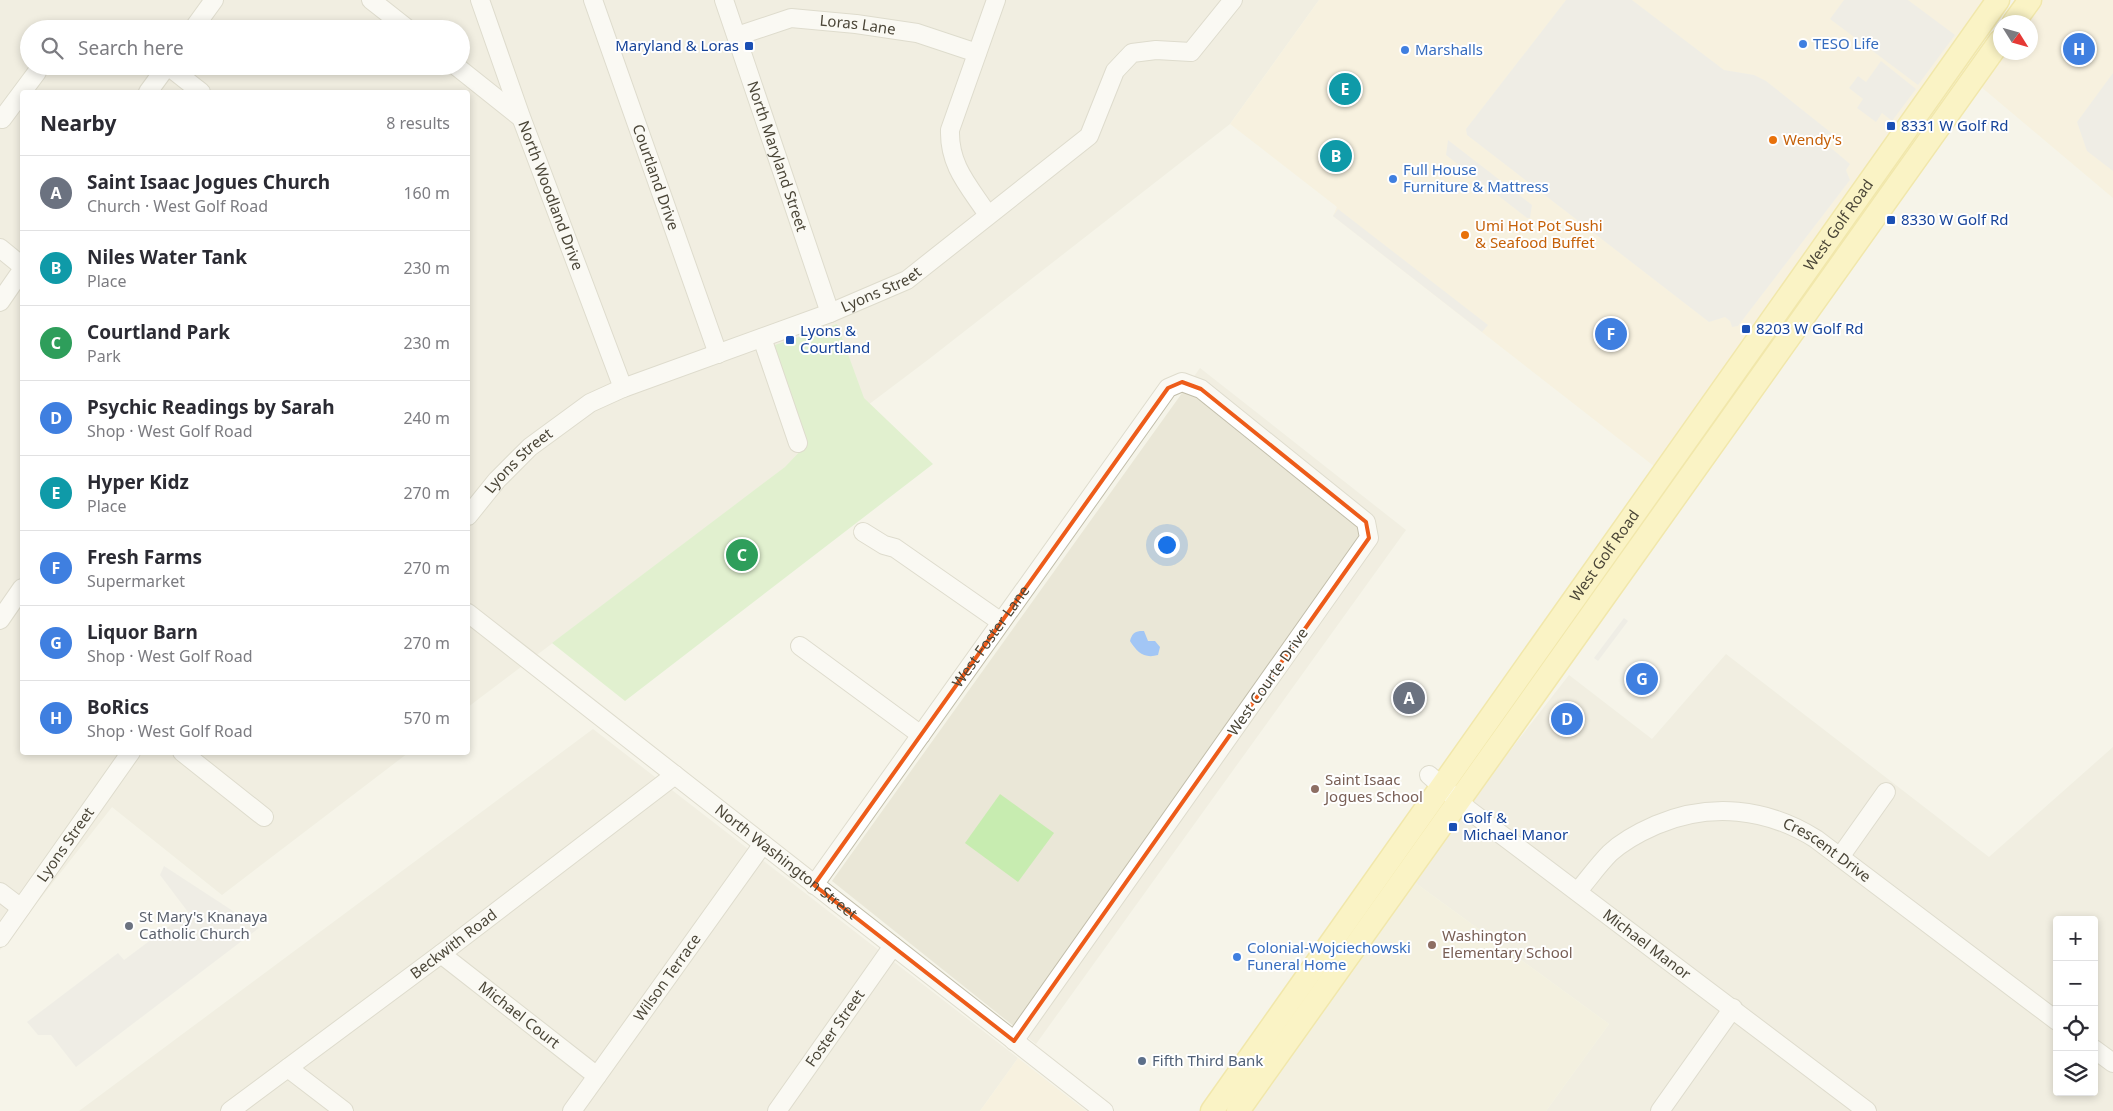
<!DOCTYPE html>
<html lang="en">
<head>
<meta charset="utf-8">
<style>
	:root { --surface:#fff; --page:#f7f7f7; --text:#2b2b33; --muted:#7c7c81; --line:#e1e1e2; --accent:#b45309 }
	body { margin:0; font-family:"Noto Sans",sans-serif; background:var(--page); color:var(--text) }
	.controls { position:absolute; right:15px; bottom:15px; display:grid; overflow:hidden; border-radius:5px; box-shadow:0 2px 8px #0003 }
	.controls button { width:45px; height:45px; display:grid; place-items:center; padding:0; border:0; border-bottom:1px solid var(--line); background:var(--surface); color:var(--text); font:25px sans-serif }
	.compass { position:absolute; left:1993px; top:15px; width:45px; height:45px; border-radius:50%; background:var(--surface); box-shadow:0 2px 8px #0003; rotate:127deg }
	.you { position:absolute; left:1166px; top:544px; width:18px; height:18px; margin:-12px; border:4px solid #fff; border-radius:50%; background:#1a73e8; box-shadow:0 0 0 8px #1a73e833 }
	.badge { display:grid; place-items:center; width:32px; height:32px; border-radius:50%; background:var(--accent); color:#fff; font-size:16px; font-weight:700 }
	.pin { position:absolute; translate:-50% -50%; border:2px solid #fff; box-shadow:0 1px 5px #0006 }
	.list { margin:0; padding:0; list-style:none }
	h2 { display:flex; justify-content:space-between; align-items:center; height:65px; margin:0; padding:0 20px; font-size:21px }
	h2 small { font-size:16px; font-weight:400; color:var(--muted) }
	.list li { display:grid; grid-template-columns:32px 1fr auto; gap:15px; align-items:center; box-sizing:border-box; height:75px; padding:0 20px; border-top:1px solid var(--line) }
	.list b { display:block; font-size:19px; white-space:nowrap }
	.list p { margin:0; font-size:16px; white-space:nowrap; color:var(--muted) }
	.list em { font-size:16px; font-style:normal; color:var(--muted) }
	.icon { flex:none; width:28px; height:28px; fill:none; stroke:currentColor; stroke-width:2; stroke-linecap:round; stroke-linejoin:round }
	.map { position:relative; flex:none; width:2113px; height:1111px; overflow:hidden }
	.search { position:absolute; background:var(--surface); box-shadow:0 2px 8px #0003; left:20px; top:20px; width:450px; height:55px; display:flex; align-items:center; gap:12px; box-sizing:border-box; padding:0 18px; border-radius:28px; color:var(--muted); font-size:19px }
	.panel { position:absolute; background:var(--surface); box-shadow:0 2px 8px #0003; left:20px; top:90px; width:450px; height:665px; border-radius:5px }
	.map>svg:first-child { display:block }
	.residential { fill:#eae7d7; fill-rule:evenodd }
	.commercial { fill:#f8eed3 }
	.education { fill:#efecd2 }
	.green { fill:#c7ecb0 }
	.parking { fill:#e7e5e1 }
	.water { fill:#a2c6f5 }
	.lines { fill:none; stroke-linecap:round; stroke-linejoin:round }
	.minor-casing { stroke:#c2beab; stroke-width:20 }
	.major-casing { stroke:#ecd861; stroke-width:25 }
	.minor { stroke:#fff; stroke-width:18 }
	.major { stroke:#fff299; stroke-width:22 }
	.marked { fill:none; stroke:#ed5c1a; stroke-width:4; stroke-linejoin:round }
	.shop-dot { fill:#3f7fe0; stroke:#fff; stroke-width:2 }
	.transit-dot { fill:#1a4fb4; stroke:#fff; stroke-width:2 }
	.food-dot { fill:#e8710a; stroke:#fff; stroke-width:2 }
	.education-dot { fill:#8d6e63; stroke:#fff; stroke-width:2 }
	.worship-dot { fill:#6b7280; stroke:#fff; stroke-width:2 }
	.service-dot { fill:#5c6f8a; stroke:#fff; stroke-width:2 }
	.labels { text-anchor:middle; stroke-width:4; stroke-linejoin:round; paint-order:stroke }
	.street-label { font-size:15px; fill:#4a4537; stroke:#fff }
	.shop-label { font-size:15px; fill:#366cbe; stroke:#fff; text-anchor:start }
	.transit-label { font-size:15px; fill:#164399; stroke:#fff; text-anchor:start }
	.food-label { font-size:15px; fill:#c56008; stroke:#fff; text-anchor:start }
	.education-label { font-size:15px; fill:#785e54; stroke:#fff; text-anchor:start }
	.worship-label { font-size:15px; fill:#5b616d; stroke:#fff; text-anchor:start }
	.service-label { font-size:15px; fill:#4e5e75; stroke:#fff; text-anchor:start }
</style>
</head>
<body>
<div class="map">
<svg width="2113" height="1111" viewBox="0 0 2113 1111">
	<rect width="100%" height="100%" fill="#f5f4e9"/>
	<g class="residential">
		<path d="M 0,0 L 1319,0 L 1230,124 L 929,359 L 468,707 L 468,92 L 22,92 L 22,752 L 408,753 L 222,895 L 112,807 L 0,950 ZM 29,29 L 461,29 L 461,66 L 29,66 Z"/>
		<polygon points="1200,368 1406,530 1036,1044 832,881"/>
		<path d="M 1726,654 L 1989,857 L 2113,747 L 2113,1111 L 1546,1111 L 1609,1024 L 1410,879 L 1569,675 L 1652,739 ZM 2057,920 L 2094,920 L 2094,1092 L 2057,1092 Z"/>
		<polygon points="593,729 1018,1058 980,1111 79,1111"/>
	</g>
	<g class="commercial">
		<polygon points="1319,0 1986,0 1655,467 1333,216 1337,207 1230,124"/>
		<polygon points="2041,0 2113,0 2113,198 1980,86 2003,53 2030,52 2030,22 2025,22"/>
		<polygon points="1018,1058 1086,1111 980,1111"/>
	</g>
	<polygon class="education" points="1410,879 1609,1024 1546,1111 1246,1111"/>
	<g class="green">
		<polygon points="837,324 864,398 933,464 625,701 552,643 785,467 807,444 772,346"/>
		<polygon points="1000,794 1054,833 1018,882 965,843"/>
	</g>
	<g class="parking">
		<polygon points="1566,0 1632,0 1724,70 1754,75 1766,81 1834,135 1827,134 1824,138 1824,142 1850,164 1846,170 1850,180 1738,326 1732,327 1730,321 1725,317 1709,322 1467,135 1466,129"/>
		<polygon points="1844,0 1908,0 1955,35 1918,85 1830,19"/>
		<polygon points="1881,61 1916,89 1892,121 1882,113 1876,122 1857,108 1863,99 1849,88 1858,76 1866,82"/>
		<polygon points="2113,73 2113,171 2087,151 2077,122"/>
		<polygon points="1448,140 1532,205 1530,218 1527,218 1446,155"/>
		<polygon points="1338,209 1488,325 1482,332 1333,216"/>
		<polygon points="1624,618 1628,621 1598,661 1594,658"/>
		<polygon points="164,866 259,928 76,1067 51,1035 38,1035 27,1022 118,953 124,960 188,912 160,875"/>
	</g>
	<path class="water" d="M 1140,631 L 1144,631 L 1148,641 L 1155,641 L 1160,647 L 1158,655 C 1144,659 1137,652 1130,641 C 1132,634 1134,632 1140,631 Z"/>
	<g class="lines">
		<g class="minor-casing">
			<g id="minor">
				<polyline points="371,0 408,29"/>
				<path id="s1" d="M 480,0 L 521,117 L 623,388"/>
				<path id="s2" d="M 593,0 L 718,354"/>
				<path id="s3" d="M 724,0 L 830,313"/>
				<polyline points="193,29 214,0"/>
				<path id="s4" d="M 737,36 L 791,18 L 856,24 L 917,33 L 977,53"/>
				<polyline points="168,66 201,92"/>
				<polyline points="456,66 520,117"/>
				<polyline points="148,92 167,66"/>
				<polyline points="2,119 37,72"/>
				<path d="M 988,215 C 969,186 949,166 950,130 L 996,0"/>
				<polyline points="0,248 22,266"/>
				<polyline points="0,302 22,270"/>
				<polyline points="762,338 798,443"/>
				<path id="s5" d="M 468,516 L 497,480 L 530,447 L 590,403 L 623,388 L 830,313 L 907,280 L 1089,136 L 1115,71 L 1132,53 L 1156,50 L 1191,52 L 1233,0"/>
				<polyline points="863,532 884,545 895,548 1001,622"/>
				<path id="s6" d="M 468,613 L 1104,1111"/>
				<polyline points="0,620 22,588"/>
				<polyline points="800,646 921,735"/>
				<polyline points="182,752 264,817"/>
				<path id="s7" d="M 1429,775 L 1470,811 L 1867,1111"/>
				<polyline points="1840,857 1886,792"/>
				<path id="s8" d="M 814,885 L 1168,388 L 1182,382 L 1201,389 L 1366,522 L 1369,538 L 1014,1041"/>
				<path id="s9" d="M 1578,891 C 1589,878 1599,864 1610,853 C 1623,841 1640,832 1656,825 C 1710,802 1767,808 1816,839 L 2057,1021"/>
				<polyline points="0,892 21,908"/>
				<path id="s10" d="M 0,938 L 131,752"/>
				<path id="s11" d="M 441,954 L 597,1076"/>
				<polyline points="2094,1049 2113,1063"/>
				<polyline points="288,1068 344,1111"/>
				<path id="s12" d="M 230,1111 L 441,954 L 675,775"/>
				<path id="s13" d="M 572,1111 L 763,844"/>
				<path id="s14" d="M 777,1111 L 893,946"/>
				<polyline points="1660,1111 1733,1008"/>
			</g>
		</g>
		<g class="major-casing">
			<g id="major">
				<polyline points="2014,22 2030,0"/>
				<path id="s15" d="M 1212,1111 L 1998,0"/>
				<polyline points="1238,1111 2000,41"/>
			</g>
		</g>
		<use href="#minor" class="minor"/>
		<use href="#major" class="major"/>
	</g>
	<path d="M0 0H2113V1111H0ZM 1182,382 L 1201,389 L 1366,522 L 1369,538 L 1014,1041 L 814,885 L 1168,388 Z" fill="#f5f4e9" fill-opacity=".55" fill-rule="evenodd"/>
	<path class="marked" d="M 1182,382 L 1201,389 L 1366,522 L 1369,538 L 1014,1041 L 814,885 L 1168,388 Z"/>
	<g class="shop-dot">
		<circle cx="1803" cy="44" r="5"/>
		<circle cx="1405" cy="50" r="5"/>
		<circle cx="1393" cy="179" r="5"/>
		<circle cx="1237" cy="957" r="5"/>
	</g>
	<g class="transit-dot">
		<rect x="744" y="41" width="10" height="10" rx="2.5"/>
		<rect x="1886" y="121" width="10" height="10" rx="2.5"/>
		<rect x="1886" y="215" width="10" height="10" rx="2.5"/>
		<rect x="1741" y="324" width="10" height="10" rx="2.5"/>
		<rect x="785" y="335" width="10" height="10" rx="2.5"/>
		<rect x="1448" y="822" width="10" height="10" rx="2.5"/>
	</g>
	<g class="food-dot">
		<circle cx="1773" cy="140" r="5"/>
		<circle cx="1465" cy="235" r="5"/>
	</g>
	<g class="education-dot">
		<circle cx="1315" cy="789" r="5"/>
		<circle cx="1432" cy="945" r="5"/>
	</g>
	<circle class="worship-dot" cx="129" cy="926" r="5"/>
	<circle class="service-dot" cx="1142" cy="1061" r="5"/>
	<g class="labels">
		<g class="street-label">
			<text dy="5" stroke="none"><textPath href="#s4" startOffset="124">Loras Lane</textPath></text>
			<text dy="5" stroke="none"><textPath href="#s3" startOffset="165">North Maryland Street</textPath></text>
			<text dy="5" stroke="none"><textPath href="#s2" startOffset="188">Courtland Drive</textPath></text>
			<text dy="5" stroke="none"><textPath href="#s1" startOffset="208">North Woodland Drive</textPath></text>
			<text dy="5" stroke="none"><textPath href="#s15" startOffset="1085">West Golf Road</textPath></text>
			<text dy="5" stroke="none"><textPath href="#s5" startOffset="480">Lyons Street</textPath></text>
			<text dy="5" stroke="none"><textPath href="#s5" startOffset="75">Lyons Street</textPath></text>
			<text dy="5" stroke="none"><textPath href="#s15" startOffset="680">West Golf Road</textPath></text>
			<text dy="5" stroke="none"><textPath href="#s8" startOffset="305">West Foster Lane</textPath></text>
			<text transform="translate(1268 682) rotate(-55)" y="5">West Courte Drive</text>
			<text dy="5" stroke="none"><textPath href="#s10" startOffset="114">Lyons Street</textPath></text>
			<text dy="5" stroke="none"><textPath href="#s9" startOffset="286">Crescent Drive</textPath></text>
			<text dy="5" stroke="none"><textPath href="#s6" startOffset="404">North Washington Street</textPath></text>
			<text dy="5" stroke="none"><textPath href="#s7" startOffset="276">Michael Manor</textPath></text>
			<text dy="5" stroke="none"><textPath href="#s12" startOffset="279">Beckwith Road</textPath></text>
			<text dy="5" stroke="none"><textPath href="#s13" startOffset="164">Wilson Terrace</textPath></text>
			<text dy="5" stroke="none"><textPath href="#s11" startOffset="99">Michael Court</textPath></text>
			<text dy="5" stroke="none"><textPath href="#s14" startOffset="101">Foster Street</textPath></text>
		</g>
		<g class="shop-label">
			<text x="1813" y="49">TESO Life</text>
			<text x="1415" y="55">Marshalls</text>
			<text x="1403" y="175">Full House<tspan x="1403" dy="17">Furniture &amp; Mattress</tspan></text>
			<text x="1247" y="953">Colonial-Wojciechowski<tspan x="1247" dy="17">Funeral Home</tspan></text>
		</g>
		<g class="transit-label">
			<text x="739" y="51" text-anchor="end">Maryland &amp; Loras</text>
			<text x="1901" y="131">8331 W Golf Rd</text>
			<text x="1901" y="225">8330 W Golf Rd</text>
			<text x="1756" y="334">8203 W Golf Rd</text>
			<text x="800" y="336">Lyons &amp;<tspan x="800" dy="17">Courtland</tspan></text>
			<text x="1463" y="823">Golf &amp;<tspan x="1463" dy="17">Michael Manor</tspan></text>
		</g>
		<g class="food-label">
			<text x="1783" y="145">Wendy's</text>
			<text x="1475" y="231">Umi Hot Pot Sushi<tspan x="1475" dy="17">&amp; Seafood Buffet</tspan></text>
		</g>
		<g class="education-label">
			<text x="1325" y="785">Saint Isaac<tspan x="1325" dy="17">Jogues School</tspan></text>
			<text x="1442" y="941">Washington<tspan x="1442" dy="17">Elementary School</tspan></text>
		</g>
		<g class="worship-label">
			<text x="139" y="922">St Mary's Knanaya<tspan x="139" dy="17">Catholic Church</tspan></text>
		</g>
		<g class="service-label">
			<text x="1152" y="1066">Fifth Third Bank</text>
		</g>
	</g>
</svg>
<div class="controls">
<button>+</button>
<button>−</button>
<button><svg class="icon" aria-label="locate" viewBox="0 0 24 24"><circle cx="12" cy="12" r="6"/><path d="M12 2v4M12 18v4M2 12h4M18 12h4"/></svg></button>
<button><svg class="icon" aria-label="layers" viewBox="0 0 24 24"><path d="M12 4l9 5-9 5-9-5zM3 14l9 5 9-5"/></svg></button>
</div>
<svg class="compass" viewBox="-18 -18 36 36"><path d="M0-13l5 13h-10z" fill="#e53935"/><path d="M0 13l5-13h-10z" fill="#7c7c81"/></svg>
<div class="you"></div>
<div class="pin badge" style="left:1409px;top:698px;background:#6b7280">A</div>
<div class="pin badge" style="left:1336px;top:156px;background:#0f9aa8">B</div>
<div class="pin badge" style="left:742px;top:555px;background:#2e9e5b">C</div>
<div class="pin badge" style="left:1567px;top:719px;background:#3f7fe0">D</div>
<div class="pin badge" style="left:1345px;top:89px;background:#0f9aa8">E</div>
<div class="pin badge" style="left:1611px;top:334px;background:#3f7fe0">F</div>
<div class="pin badge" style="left:1642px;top:679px;background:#3f7fe0">G</div>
<div class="pin badge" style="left:2079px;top:49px;background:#3f7fe0">H</div>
<div class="search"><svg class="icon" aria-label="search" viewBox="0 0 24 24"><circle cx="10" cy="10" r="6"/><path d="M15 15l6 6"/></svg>Search here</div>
<section class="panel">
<h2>Nearby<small>8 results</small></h2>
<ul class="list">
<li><span class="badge" style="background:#6b7280">A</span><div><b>Saint Isaac Jogues Church</b><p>Church · West Golf Road</p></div><em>160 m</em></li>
<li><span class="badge" style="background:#0f9aa8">B</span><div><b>Niles Water Tank</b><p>Place</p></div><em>230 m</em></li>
<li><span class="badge" style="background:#2e9e5b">C</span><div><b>Courtland Park</b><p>Park</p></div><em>230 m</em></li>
<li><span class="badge" style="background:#3f7fe0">D</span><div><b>Psychic Readings by Sarah</b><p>Shop · West Golf Road</p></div><em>240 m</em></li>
<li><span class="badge" style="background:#0f9aa8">E</span><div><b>Hyper Kidz</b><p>Place</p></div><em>270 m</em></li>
<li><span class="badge" style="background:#3f7fe0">F</span><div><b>Fresh Farms</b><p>Supermarket</p></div><em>270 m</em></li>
<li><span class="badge" style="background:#3f7fe0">G</span><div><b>Liquor Barn</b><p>Shop · West Golf Road</p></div><em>270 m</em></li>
<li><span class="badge" style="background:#3f7fe0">H</span><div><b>BoRics</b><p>Shop · West Golf Road</p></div><em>570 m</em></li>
</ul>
</section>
</div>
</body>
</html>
